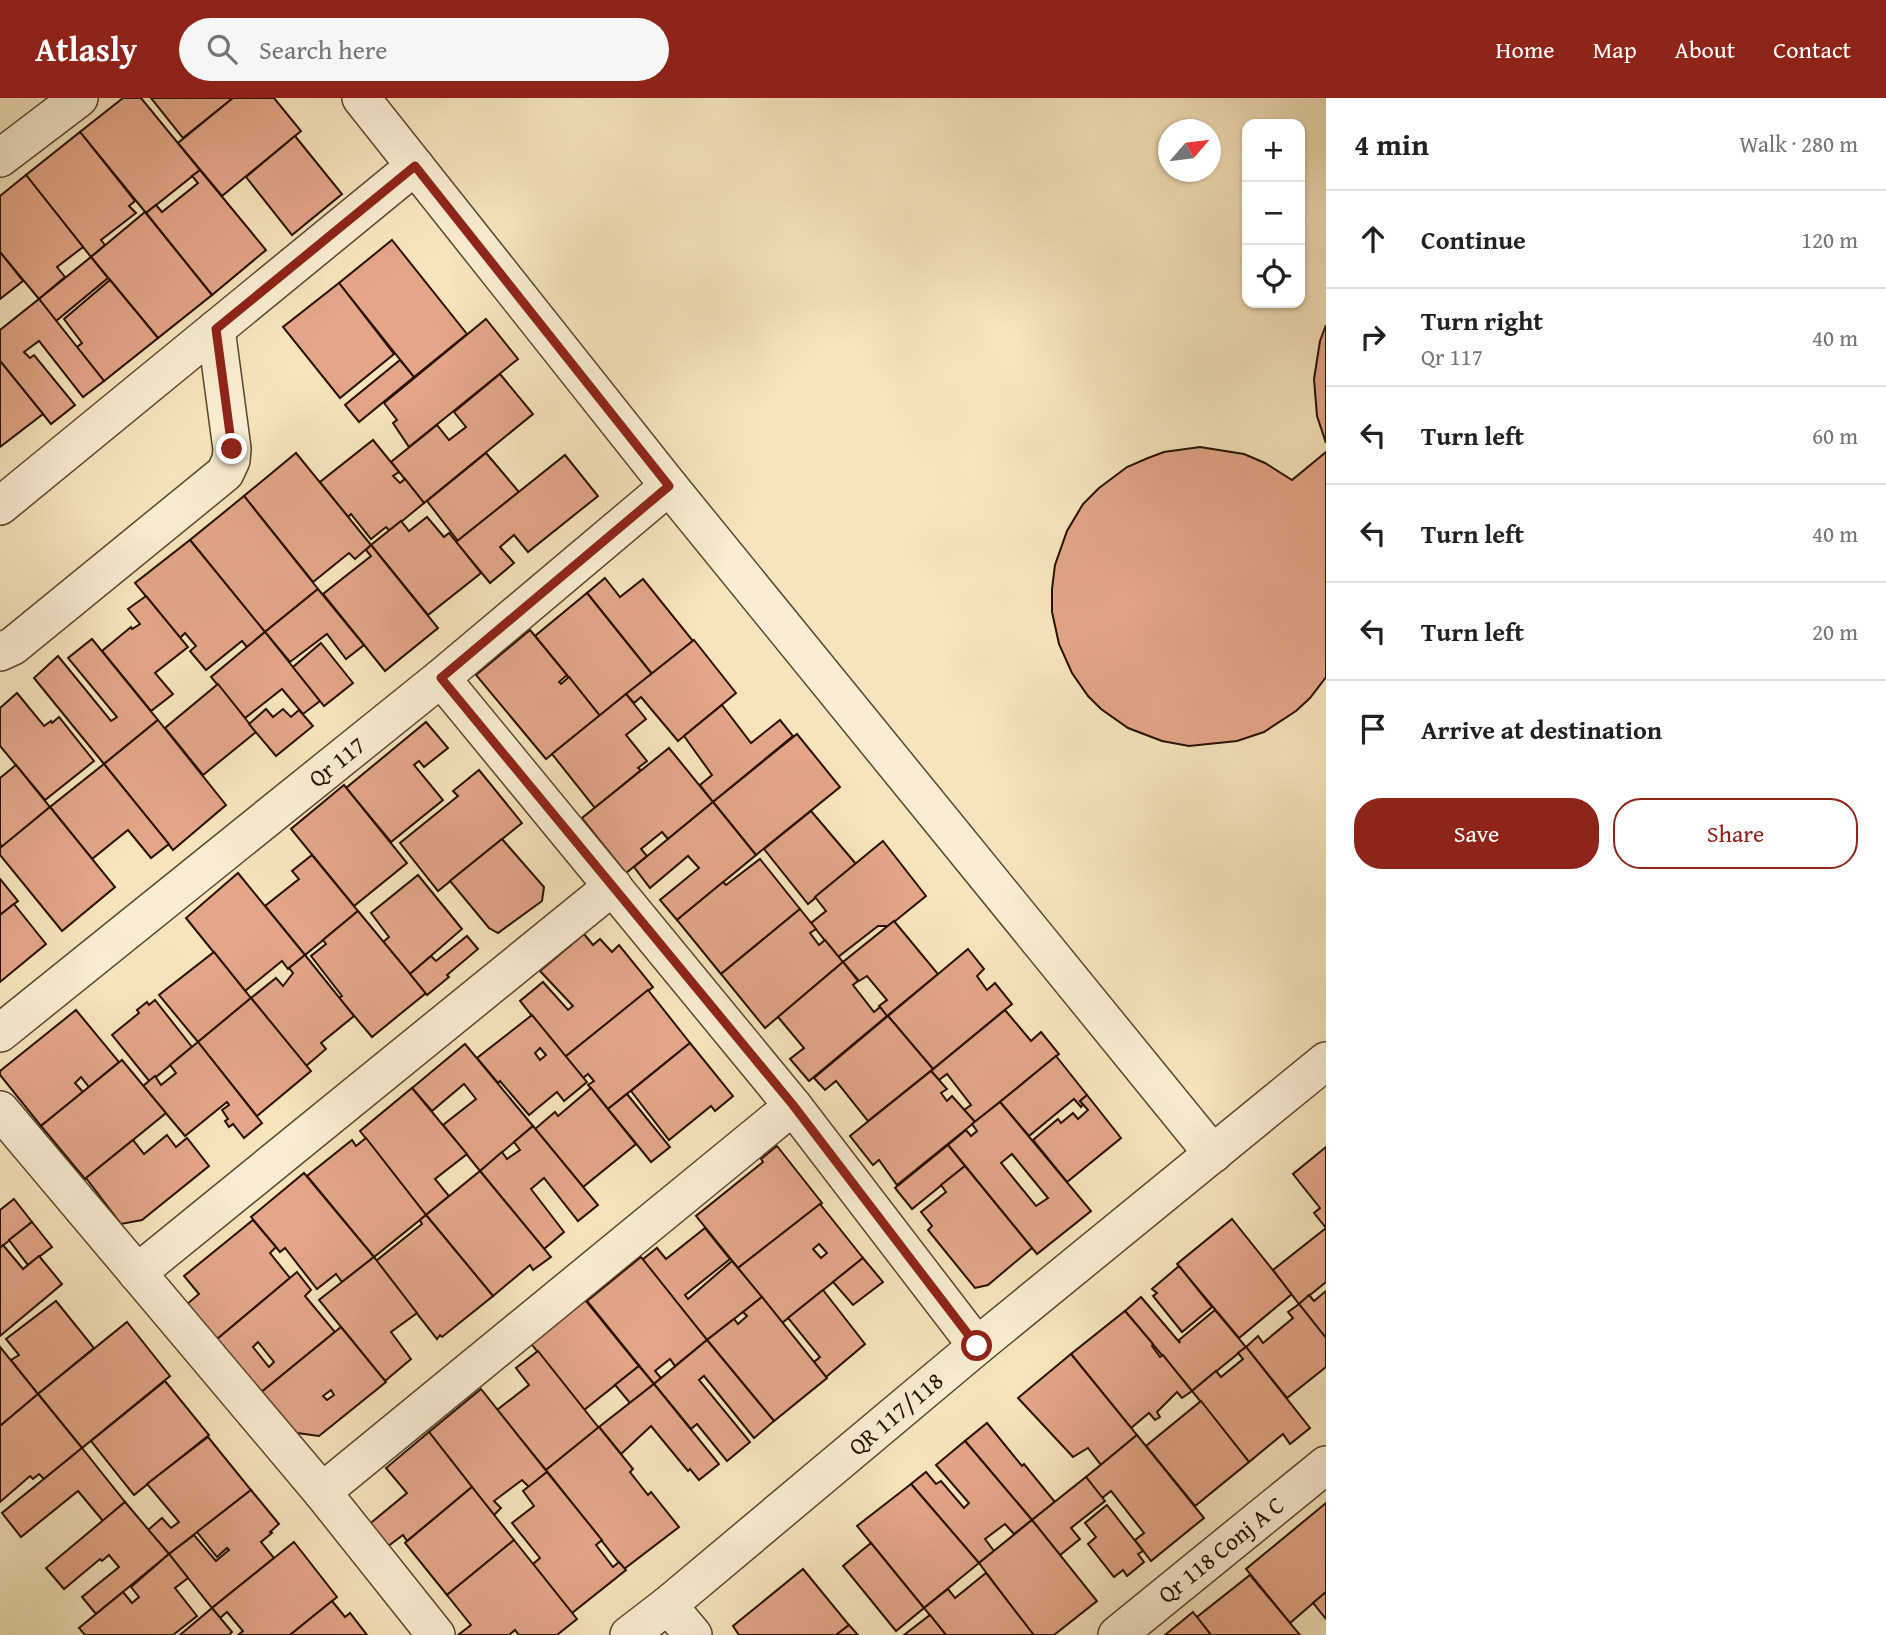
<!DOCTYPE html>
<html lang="en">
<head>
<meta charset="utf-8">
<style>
	:root { --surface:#fff; --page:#f6f6f6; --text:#202124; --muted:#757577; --line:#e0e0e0; --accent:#8f2418 }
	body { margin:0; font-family:"Gentium Book Plus",serif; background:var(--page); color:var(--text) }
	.controls { position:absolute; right:21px; top:21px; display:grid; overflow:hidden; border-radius:14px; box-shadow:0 2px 5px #0004 }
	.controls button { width:63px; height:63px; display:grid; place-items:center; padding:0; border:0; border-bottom:2px solid var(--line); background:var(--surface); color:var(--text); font:35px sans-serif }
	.compass { position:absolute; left:1158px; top:21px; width:63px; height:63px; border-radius:50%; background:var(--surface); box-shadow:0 2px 5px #0004; rotate:62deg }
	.stop { position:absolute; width:21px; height:21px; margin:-16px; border:5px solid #8f2418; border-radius:50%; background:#fff }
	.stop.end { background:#8f2418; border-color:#fff; box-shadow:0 2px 7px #0008 }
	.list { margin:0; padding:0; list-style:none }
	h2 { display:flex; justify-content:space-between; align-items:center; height:91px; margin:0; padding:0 28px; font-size:30px }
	h2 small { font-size:23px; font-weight:400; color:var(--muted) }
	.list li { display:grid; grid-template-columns:46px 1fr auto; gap:21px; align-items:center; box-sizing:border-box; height:98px; padding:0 28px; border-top:2px solid var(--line) }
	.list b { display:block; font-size:26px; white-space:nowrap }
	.list p { margin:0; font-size:23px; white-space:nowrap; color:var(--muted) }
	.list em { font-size:23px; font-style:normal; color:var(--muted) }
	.actions { display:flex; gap:14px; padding:21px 28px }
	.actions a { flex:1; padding:16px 0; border:2px solid var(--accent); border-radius:28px; text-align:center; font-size:24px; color:var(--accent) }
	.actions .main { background:var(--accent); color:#fff }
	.icon { flex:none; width:38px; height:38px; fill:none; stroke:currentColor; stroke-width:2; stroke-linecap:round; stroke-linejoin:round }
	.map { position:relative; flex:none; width:1326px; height:1537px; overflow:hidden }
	header { display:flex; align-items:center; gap:42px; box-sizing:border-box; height:98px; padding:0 35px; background:var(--accent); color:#fff }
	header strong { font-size:33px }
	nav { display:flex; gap:38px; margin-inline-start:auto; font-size:24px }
	.search { width:490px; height:63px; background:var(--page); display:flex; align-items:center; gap:18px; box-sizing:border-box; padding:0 24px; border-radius:38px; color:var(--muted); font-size:26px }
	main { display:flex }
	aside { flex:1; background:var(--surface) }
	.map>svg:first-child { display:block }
	.building { fill:#e3a688; stroke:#290f00; stroke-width:2; fill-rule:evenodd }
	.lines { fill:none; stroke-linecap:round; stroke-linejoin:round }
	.minor-casing { stroke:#5c442f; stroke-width:40 }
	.minor { stroke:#f9eed3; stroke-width:37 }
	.route { stroke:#8f2418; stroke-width:9 }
	.labels { text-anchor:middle; stroke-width:6; stroke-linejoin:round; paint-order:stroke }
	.street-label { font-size:24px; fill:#290f00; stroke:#f9eed3 }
</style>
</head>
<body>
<header>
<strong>Atlasly</strong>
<div class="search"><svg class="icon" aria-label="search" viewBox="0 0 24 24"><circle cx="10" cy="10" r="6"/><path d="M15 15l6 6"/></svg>Search here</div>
<nav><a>Home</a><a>Map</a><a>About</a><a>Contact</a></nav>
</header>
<main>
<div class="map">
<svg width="1326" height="1537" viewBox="0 0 1326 1537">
	<rect width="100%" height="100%" fill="#f6e5bc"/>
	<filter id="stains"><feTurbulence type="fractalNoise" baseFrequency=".00286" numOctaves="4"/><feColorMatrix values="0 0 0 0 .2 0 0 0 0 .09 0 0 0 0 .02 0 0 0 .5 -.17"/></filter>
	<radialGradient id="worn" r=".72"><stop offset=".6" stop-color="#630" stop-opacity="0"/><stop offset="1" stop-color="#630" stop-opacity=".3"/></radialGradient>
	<g class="building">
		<polygon points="123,0 141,0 200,72 146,115 80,34"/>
		<polygon points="151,0 233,0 183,40"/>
		<polygon points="233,0 274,0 301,33 222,98 178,45"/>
		<polygon points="80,34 135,103 129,108 136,115 101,142 105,147 91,159 26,77"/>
		<polygon points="295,38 342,96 292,137 246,79"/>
		<polygon points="200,72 266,152 212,197 146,115 156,107 162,114 198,85 192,78"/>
		<polygon points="26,77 83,149 57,169 65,179 39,201 0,154 0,98"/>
		<polygon points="145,114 212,197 158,240 91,159"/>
		<polygon points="392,142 467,236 414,279 339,185"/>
		<polygon points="0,154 23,183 0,201"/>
		<polygon points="91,159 108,180 56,223 39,201"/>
		<polygon points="110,182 158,240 104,283 77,249 82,245 64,221"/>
		<polygon points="339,185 394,256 340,300 283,229"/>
		<polygon points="39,201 104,283 83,299 39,243 24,254 30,260 34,257 75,307 51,326 0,263 0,232"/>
		<polygon points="486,221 518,261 409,349 393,325 397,322 384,305"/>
		<polygon points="1326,227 1326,345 1317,318 1314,281 1320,243"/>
		<polygon points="400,262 414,279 359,324 345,307"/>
		<polygon points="0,263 43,316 0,349"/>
		<polygon points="500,276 533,316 424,405 391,364 437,327 449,342 466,329 454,314"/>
		<polygon points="373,342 399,374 393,378 400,385 405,381 424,405 390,433 386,429 371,441 351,416 348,419 320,384"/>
		<polygon points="1200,349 1244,356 1265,365 1292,382 1326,354 1326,579 1310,600 1296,613 1264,634 1237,643 1189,648 1162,643 1128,630 1101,611 1088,598 1072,575 1059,546 1052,514 1052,491 1055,467 1067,433 1083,406 1099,390 1127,369 1148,360 1164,354"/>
		<polygon points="296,355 371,447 355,461 349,455 313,484 244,398"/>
		<polygon points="486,355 519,394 458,443 427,403"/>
		<polygon points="565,357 598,398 528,454 514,437 500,449 514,465 490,485 456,444"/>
		<polygon points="244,398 318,491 265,534 190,442"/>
		<polygon points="427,419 444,439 449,435 481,475 428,517 371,447 401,423 409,433"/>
		<polygon points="190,442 265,534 247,549 242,543 206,572 190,553 196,548 185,535 180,540 135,485"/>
		<polygon points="371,447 438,530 385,573 323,496 371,458 366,452"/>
		<polygon points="605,480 620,499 643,481 693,543 652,576 587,495"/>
		<polygon points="318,491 364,547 346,561 327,536 290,564 265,534"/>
		<polygon points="587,495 652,576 600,618 535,538"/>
		<polygon points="146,498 188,549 155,575 173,596 151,613 102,553 131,529 132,531 140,526 128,511"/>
		<polygon points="530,532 567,577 559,584 561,586 569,579 600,618 546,661 476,577"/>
		<polygon points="265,534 320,603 303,616 282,591 245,620 211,579"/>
		<polygon points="92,541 158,622 104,666 34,580 58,558 111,623 117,619 68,560"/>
		<polygon points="694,542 736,595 678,643 641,599 634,605 626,596"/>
		<polygon points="321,545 353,585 324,608 293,569"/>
		<polygon points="218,586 256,634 203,677 165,630"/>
		<polygon points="17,595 44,628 51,623 52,625 59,619 94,663 45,702 0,648 0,610"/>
		<polygon points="626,596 646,621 626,637 647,663 638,670 641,672 595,710 552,656"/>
		<polygon points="722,607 751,645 780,622 793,638 713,704 700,687 712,677 684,638"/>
		<polygon points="266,611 273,619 283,611 291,619 299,612 313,628 276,658 249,626"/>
		<polygon points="158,622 226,707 173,752 104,666"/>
		<polygon points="426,624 448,650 424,669 419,663 414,667 443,702 391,744 346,690"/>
		<polygon points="797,636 840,689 756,757 713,704"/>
		<polygon points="669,650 713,704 668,741 662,734 641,751 647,758 626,775 582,720"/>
		<polygon points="104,666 169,746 151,760 128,732 92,761 50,709"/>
		<polygon points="16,667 50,709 2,749 0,746 0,680"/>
		<polygon points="479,672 522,725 438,793 400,745 458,698 453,693"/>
		<polygon points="344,687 407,765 354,808 291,731"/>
		<polygon points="713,704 756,757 677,822 660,802 699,770 688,758 650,790 634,769"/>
		<polygon points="50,709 115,789 62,833 0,757 0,750"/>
		<polygon points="811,713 856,766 808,806 764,751"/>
		<polygon points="502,741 544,789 542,803 498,835 489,830 450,783"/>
		<polygon points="883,743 926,798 889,828 878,828 838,859 811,825 826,813 815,799"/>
		<polygon points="312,757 358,813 305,857 265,808 299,781 292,773"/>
		<polygon points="760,761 800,811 721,876 677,822 723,784 726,787"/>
		<polygon points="238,775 305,857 288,871 282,863 245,893 186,820"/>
		<polygon points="418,777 462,831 410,876 383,844 389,839 371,815"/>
		<polygon points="0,781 18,803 0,817"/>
		<polygon points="14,806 46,846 0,884 0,817"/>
		<polygon points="800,811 816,831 810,835 819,847 825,842 843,864 765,930 721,876"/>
		<polygon points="358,813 426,895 372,939 339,900 342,898 311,858 326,846 323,842"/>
		<polygon points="894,823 938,876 887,918 879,908 887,902 867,878 859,883 843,864"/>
		<polygon points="584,836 593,847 600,841 612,854 619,847 653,889 565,959 520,903 543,884 568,912 573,908 540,873"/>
		<polygon points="467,838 478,851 447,877 449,879 427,897 410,876 431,858 436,863"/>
		<polygon points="968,851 984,871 977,878 987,892 995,885 1012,906 933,971 888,918"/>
		<polygon points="214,854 251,900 198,944 159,897"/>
		<polygon points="305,857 354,918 321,945 326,951 306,968 251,900 276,880 283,888 293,875 289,870"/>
		<polygon points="843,864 858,883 853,887 874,914 880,909 887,918 809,983 790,961 804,950 778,919"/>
		<polygon points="648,892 690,945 608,1011 588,987 594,983 588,976 583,980 565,959"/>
		<polygon points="251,900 311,973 257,1018 198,944"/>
		<polygon points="155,902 192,949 150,984 112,937 139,915 137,912 147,904 149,907"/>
		<polygon points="76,912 119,964 89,989 81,979 75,985 83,994 41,1028 0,977 0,973"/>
		<polygon points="1005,912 1031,943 1041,934 1059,956 975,1024 964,1012 971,1007 947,976 939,982 931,973"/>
		<path d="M 532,917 L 587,984 L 564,1003 L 557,994 L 529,1017 L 500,983 L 498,985 L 477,960 ZM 540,950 L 546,957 L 540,962 L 535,955 Z"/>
		<polygon points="888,918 933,971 868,1023 836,983 825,992 814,980"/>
		<polygon points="198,944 262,1025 244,1040 233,1026 229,1029 225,1023 228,1021 222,1012 229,1007 227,1004 185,1038 143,988 155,978 161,987 176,975 170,967"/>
		<polygon points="690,945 733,998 715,1013 711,1008 669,1042 631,993"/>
		<polygon points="465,946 533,1028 480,1073 443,1027 476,1001 464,986 432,1013 412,990"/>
		<polygon points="1056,958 1087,997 1080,1003 1083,1006 1081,1009 1074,1001 1029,1038 1000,1004"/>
		<polygon points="122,962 166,1015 85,1081 41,1028"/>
		<polygon points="931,973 947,991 941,995 947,1003 952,998 975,1024 897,1087 879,1062 873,1067 850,1038"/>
		<polygon points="412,990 467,1056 435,1081 449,1098 426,1117 360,1033"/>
		<polygon points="591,990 636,1046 583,1089 535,1031 555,1014 558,1018"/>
		<polygon points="627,996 670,1049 651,1064 608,1011"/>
		<polygon points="1087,997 1121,1040 1067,1084 1033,1042 1058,1021 1061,1025 1073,1015 1078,1021 1088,1012 1080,1003"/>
		<path d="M 1000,1004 L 1091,1113 L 1037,1156 L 948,1047 L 966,1032 L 971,1038 L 977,1033 L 972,1026 ZM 1012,1056 L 1048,1100 L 1036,1108 L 1001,1065 Z"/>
		<polygon points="533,1028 598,1107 578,1123 544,1080 531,1091 564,1134 544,1151 480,1073 502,1054 507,1061 520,1052 514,1044"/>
		<polygon points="167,1037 176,1049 187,1040 209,1068 142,1122 121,1126 86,1080 133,1042 144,1056"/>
		<polygon points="366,1040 426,1117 374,1159 307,1078 352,1042 356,1048"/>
		<polygon points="948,1047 965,1068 912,1111 895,1090"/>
		<polygon points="777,1048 822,1105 738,1170 696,1118 763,1064 761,1061"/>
		<polygon points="1326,1049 1326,1130 1314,1115 1320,1110 1293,1076"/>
		<polygon points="965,1068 1032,1150 988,1187 975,1190 928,1132 932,1128 921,1114 946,1094 941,1087"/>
		<polygon points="480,1073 551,1159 533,1172 530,1167 493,1198 426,1117"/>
		<polygon points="304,1075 374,1159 342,1184 336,1176 317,1191 285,1150 280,1154 251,1119"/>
		<polygon points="14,1101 32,1124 0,1150 0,1112"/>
		<path d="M 820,1106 L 863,1160 L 782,1225 L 738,1170 ZM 819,1146 L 827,1155 L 821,1160 L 813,1151 Z"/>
		<polygon points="426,1117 493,1198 442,1239 440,1237 437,1241 376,1163 422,1126 420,1122"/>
		<polygon points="1232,1121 1292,1196 1239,1240 1177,1166"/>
		<polygon points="253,1122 276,1149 270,1155 290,1180 216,1242 186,1207 199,1196 184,1178"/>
		<polygon points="32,1124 52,1149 28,1167 9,1142"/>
		<polygon points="705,1130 730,1161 685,1197 688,1201 732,1163 762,1199 707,1242 642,1162 657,1150 666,1161"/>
		<polygon points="1326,1130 1326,1184 1299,1206 1273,1172"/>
		<polygon points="3,1147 23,1171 39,1158 62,1186 0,1238 0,1150"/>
		<polygon points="374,1159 417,1215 391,1234 411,1261 385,1283 319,1202"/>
		<polygon points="641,1159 707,1242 675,1268 670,1261 655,1273 661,1280 654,1286 587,1203"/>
		<polygon points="863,1160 883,1184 853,1207 833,1184"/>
		<polygon points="1179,1168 1212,1209 1182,1234 1153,1198 1157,1195 1152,1191"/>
		<path d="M 297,1174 L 311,1192 L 305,1198 L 335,1234 L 259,1296 L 216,1242 ZM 258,1244 L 274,1264 L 269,1269 L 253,1249 Z"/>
		<polygon points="823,1192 865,1246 826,1279 814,1264 820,1259 788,1220"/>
		<polygon points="1326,1193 1326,1240 1299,1206 1309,1197 1314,1203"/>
		<polygon points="582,1198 639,1268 584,1312 529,1243"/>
		<polygon points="762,1199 827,1280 774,1323 707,1242 734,1221 738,1226 747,1218 743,1214"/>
		<polygon points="1141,1199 1180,1245 1179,1242 1215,1212 1246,1249 1192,1293 1125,1213"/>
		<polygon points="56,1203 94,1250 38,1296 11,1262 19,1257 6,1241"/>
		<polygon points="1299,1206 1326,1240 1326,1269 1287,1300 1246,1249 1258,1238 1263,1245 1293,1220 1288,1214"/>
		<polygon points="1125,1213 1153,1246 1152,1248 1160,1259 1163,1257 1192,1293 1182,1300 1177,1294 1157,1314 1160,1319 1155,1322 1149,1315 1131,1330 1071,1256"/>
		<polygon points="127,1224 170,1278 82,1350 38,1296"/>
		<path d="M 341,1229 L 386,1284 L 319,1338 L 290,1334 L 259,1296 ZM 331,1292 L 334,1297 L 327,1302 L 323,1298 Z"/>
		<polygon points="707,1242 774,1323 754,1340 704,1278 699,1282 750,1344 727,1363 697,1326 691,1331 654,1286"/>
		<polygon points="0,1249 38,1296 0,1328"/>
		<polygon points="1246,1249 1310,1330 1290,1346 1283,1336 1249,1364 1192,1293 1216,1273 1221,1279 1243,1261 1238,1255"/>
		<polygon points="538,1253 599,1330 546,1372 497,1312 529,1287 516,1270"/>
		<polygon points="1071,1256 1137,1337 1101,1367 1088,1350 1073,1359 1018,1300"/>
		<polygon points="639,1268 654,1286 630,1305 615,1287"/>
		<polygon points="165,1283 209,1337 134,1397 91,1343"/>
		<polygon points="654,1286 719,1366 699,1382 690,1371 688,1373 651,1328 621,1356 599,1329"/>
		<polygon points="481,1291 547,1374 529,1389 522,1382 494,1403 501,1410 494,1417 429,1334"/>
		<polygon points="38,1296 82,1350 44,1381 39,1376 33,1381 30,1378 0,1404 0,1328"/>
		<polygon points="1201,1303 1249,1364 1195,1408 1146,1348"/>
		<polygon points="987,1325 1022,1368 1024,1366 1055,1404 1032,1422 965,1343"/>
		<polygon points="599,1329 633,1371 630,1374 648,1397 651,1394 679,1429 624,1471 546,1372"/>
		<polygon points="429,1334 472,1389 407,1443 403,1437 387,1449 367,1428 407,1395 386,1370"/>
		<polygon points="1137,1337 1204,1420 1151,1463 1135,1442 1144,1435 1111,1393 1102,1400 1086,1379"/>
		<polygon points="208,1339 251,1392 169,1456 148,1432 162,1420 171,1430 179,1424 147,1386"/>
		<polygon points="965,1343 1032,1422 1014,1436 1005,1426 985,1441 994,1453 979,1465 911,1386 926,1374 936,1386 941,1383 964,1410 969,1405 936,1367"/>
		<polygon points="82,1350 125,1404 103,1423 78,1393 21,1439 2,1415"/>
		<polygon points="547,1374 602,1442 596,1447 613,1469 619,1464 626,1472 572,1515 533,1466 540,1460 512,1425 534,1408 523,1393"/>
		<polygon points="1086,1379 1105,1403 1071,1430 1080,1441 1060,1457 1032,1422"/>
		<polygon points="911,1386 979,1465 924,1510 857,1428"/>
		<polygon points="472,1389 514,1442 447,1497 405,1445"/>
		<polygon points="251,1392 279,1426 270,1434 272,1435 261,1444 274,1460 212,1510 169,1456 194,1437 216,1463 229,1452 227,1450 217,1459 197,1434"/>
		<polygon points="125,1404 169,1456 96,1516 82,1499 119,1469 109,1457 102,1463 100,1461 64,1491 46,1470"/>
		<polygon points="1326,1405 1326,1494 1290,1525 1246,1471"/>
		<polygon points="1107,1407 1143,1453 1138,1456 1144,1464 1127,1478 1123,1472 1114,1479 1088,1446 1096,1439 1085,1425"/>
		<polygon points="1032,1422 1097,1503 1054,1537 1033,1537 979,1465"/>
		<polygon points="514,1442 577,1521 557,1537 519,1537 515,1532 509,1537 458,1537 471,1527 447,1497"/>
		<polygon points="294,1444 337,1499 290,1537 238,1537 243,1533 227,1514 220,1520 212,1510"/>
		<polygon points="871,1445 924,1510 896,1533 843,1468"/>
		<polygon points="169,1456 188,1480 175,1490 197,1518 173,1537 85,1537 79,1530 123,1494 132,1505 139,1499 131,1489"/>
		<polygon points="803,1471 849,1527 836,1537 739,1537 733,1528"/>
		<polygon points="986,1475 1033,1536 1032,1537 946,1537 924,1510 948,1491 955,1500"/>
		<polygon points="1250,1477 1300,1537 1211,1537 1197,1519"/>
		<polygon points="1326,1494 1326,1521 1313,1505"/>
		<polygon points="332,1503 345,1519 350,1515 367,1537 290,1537"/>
		<polygon points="212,1510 232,1534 229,1537 180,1537"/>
		<polygon points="1193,1514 1211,1537 1165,1537"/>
		<polygon points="930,1517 946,1537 904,1537"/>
		<polygon points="849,1527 858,1537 836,1537"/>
	</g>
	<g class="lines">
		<g class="minor-casing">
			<g id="minor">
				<polyline points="361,0 669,388 1213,1056"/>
				<polyline points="0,60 79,0"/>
				<polyline points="0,408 415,68"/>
				<polyline points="0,554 13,548 225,375 231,362 232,351 216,231"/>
				<polyline points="441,580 793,1008 977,1248"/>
				<polyline points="0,935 441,580 669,388"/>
				<polyline points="0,1012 322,1394 436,1537"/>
				<polyline points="137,1175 613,788"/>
				<polyline points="322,1394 793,1008"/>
				<polyline points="668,1507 693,1537"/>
				<polyline points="629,1537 668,1507 977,1248 1326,963"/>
				<polyline points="1117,1537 1326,1367"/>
			</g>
		</g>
		<use href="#minor" class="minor"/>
	</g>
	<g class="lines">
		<polyline class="route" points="232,351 216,231 415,68 669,388 441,580 793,1007 977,1248"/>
	</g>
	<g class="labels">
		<g class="street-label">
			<text transform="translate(337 664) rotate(-39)" y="8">Qr 117</text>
			<text transform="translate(896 1316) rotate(-40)" y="8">QR 117/118</text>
			<text transform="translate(1221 1452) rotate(-39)" y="8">Qr 118 Conj A C</text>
		</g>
	</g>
	<rect width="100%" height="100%" filter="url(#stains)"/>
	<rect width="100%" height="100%" fill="url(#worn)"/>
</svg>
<div class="controls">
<button>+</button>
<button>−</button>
<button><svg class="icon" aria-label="locate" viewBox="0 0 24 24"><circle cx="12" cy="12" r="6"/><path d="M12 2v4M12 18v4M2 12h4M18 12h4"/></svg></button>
</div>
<svg class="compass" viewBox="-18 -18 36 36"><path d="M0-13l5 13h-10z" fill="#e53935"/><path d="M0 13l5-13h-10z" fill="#757577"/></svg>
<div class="stop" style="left:977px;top:1248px"></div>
<div class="stop end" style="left:232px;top:351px"></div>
</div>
<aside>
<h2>4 min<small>Walk · 280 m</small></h2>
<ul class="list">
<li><svg class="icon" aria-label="ahead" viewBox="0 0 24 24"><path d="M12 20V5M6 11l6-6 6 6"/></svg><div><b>Continue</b></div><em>120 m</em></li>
<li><svg class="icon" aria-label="right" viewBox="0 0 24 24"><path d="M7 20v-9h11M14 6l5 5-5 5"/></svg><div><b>Turn right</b><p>Qr 117</p></div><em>40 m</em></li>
<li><svg class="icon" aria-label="left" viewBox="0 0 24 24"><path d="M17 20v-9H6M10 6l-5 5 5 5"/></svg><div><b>Turn left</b></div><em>60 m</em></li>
<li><svg class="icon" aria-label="left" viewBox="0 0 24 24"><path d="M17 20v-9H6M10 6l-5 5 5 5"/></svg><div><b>Turn left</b></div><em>40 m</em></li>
<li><svg class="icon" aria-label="left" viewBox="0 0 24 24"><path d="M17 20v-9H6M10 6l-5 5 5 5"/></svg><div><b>Turn left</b></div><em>20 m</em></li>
<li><svg class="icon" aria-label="arrive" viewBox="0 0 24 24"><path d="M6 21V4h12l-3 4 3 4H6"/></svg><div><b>Arrive at destination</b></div></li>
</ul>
<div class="actions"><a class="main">Save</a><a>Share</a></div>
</aside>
</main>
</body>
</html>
